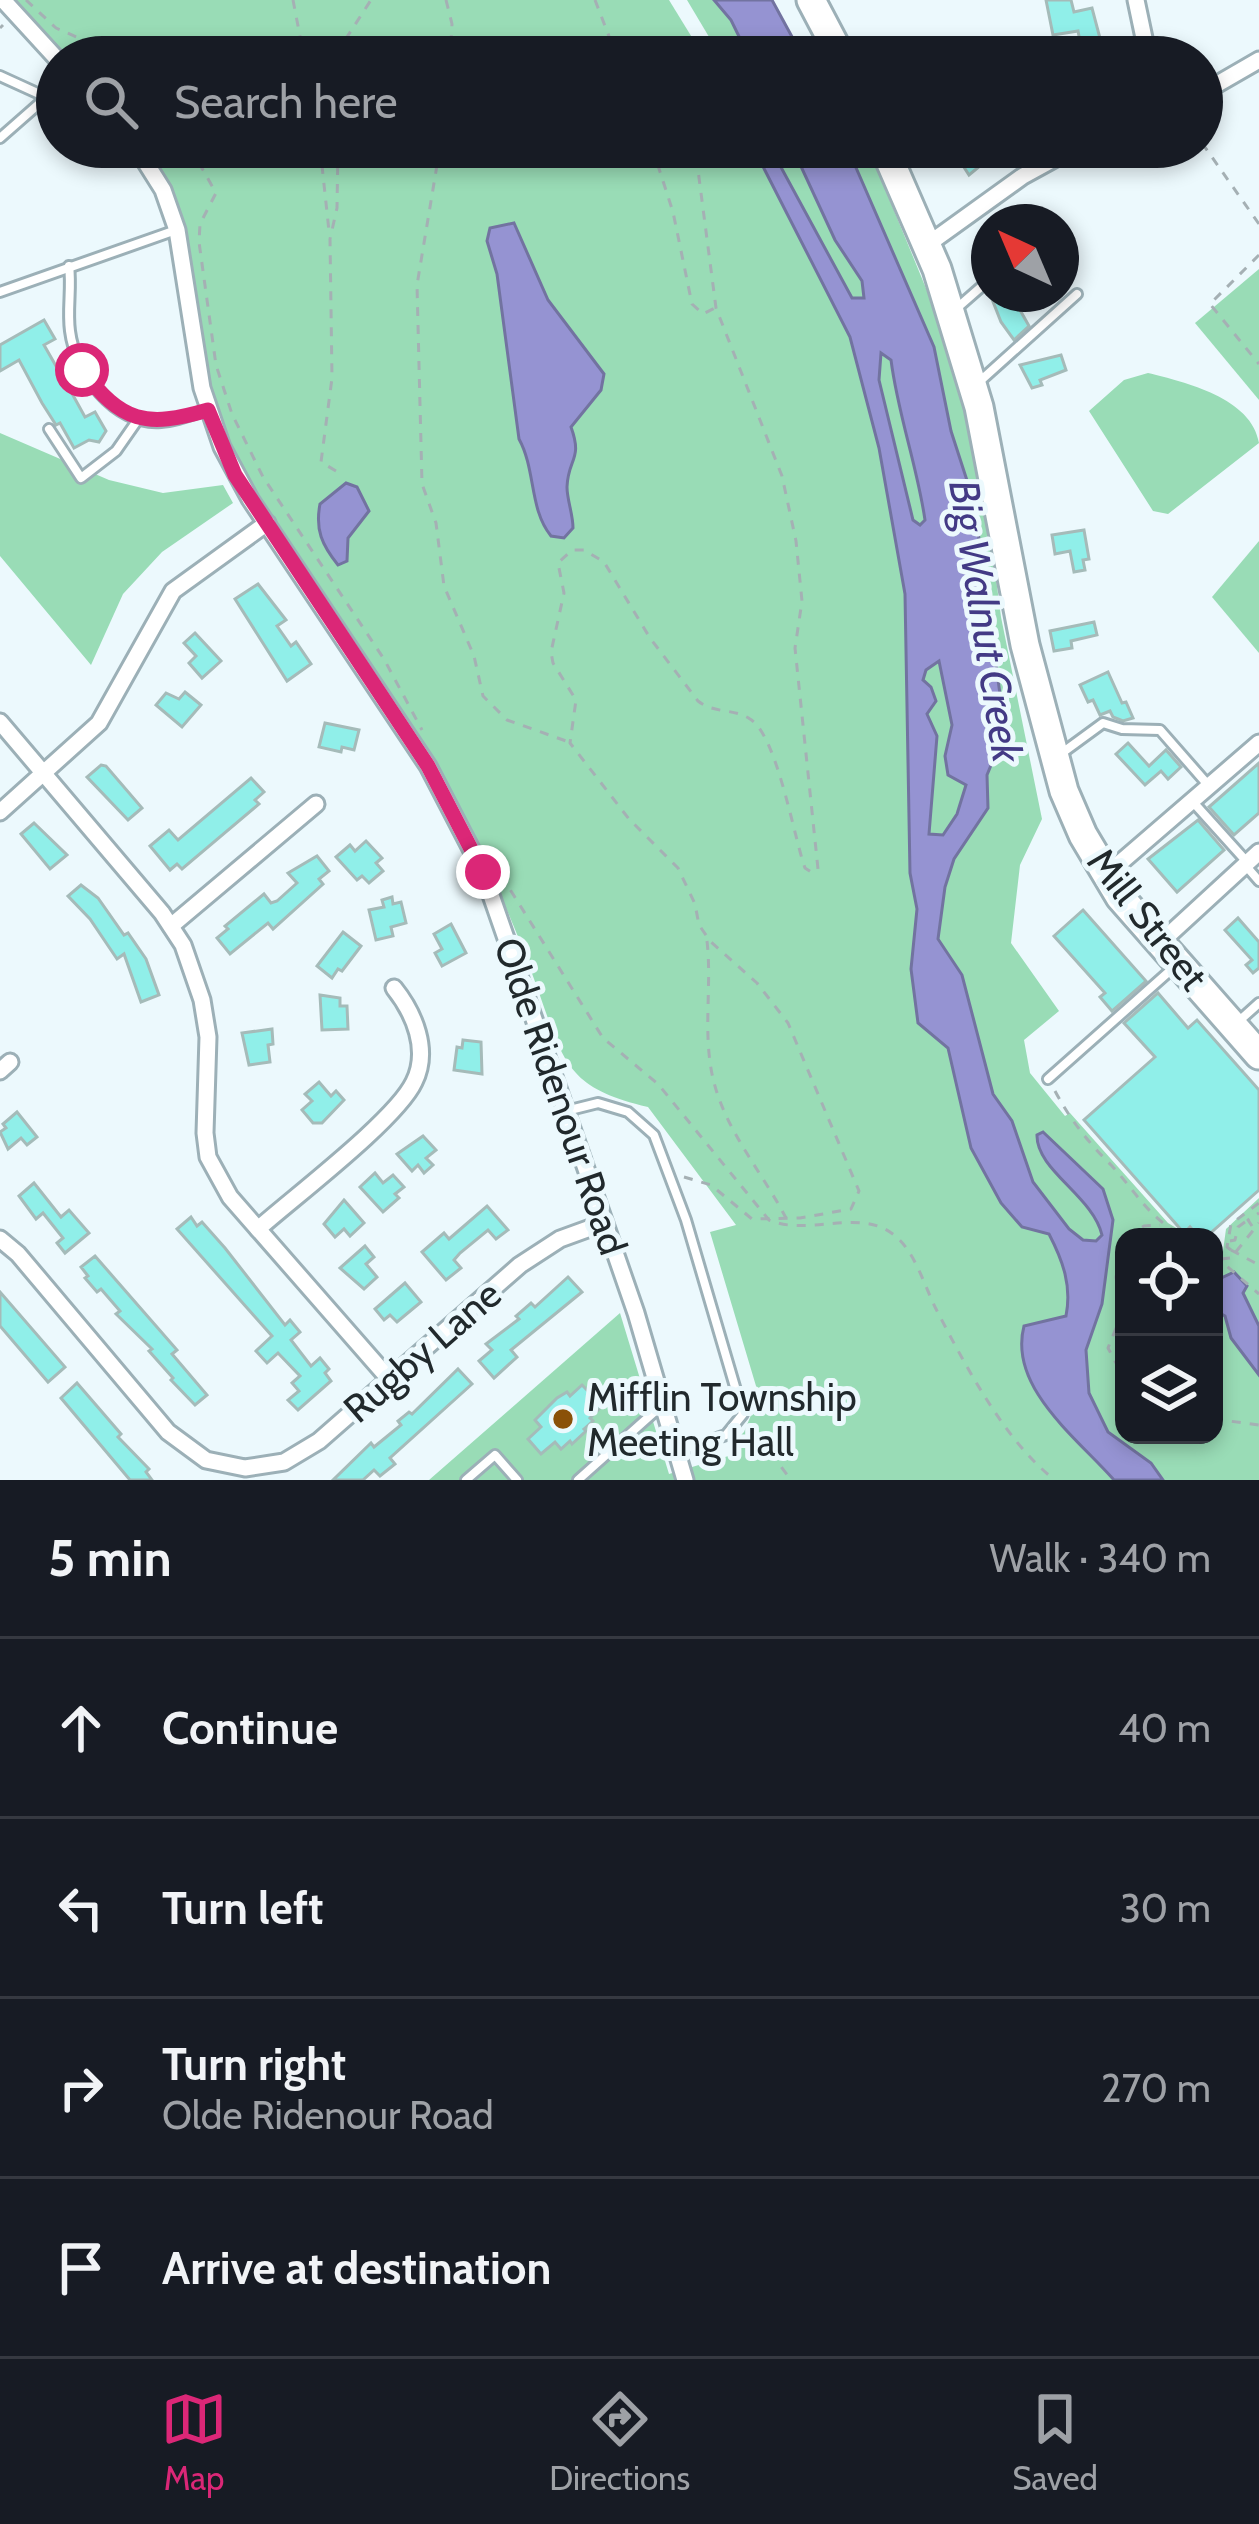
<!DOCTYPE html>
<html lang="en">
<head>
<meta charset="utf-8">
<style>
	:root { --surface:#171b24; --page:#242831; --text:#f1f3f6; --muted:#9ea1a6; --line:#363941; --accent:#db2777 }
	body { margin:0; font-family:Cabin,sans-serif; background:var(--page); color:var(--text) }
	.controls { position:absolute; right:36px; bottom:36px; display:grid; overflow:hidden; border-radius:24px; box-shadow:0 6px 18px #0003 }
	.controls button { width:108px; height:108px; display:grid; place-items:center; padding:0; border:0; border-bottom:3px solid var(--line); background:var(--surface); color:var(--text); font:60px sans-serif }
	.compass { position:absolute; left:971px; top:204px; width:108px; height:108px; border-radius:50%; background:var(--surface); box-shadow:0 6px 18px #0003; rotate:316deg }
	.stop { position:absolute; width:36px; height:36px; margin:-27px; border:9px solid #db2777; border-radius:50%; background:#fff }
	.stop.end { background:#db2777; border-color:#fff; box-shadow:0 3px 12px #0008 }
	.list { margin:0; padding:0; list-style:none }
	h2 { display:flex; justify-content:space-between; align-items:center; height:156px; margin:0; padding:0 48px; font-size:51px }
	h2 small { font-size:39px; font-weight:400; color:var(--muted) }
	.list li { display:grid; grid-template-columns:78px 1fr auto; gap:36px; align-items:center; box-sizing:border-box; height:180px; padding:0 48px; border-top:3px solid var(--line) }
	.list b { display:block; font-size:45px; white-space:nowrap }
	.list p { margin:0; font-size:39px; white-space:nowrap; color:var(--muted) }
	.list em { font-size:39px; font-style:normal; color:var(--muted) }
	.icon { flex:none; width:66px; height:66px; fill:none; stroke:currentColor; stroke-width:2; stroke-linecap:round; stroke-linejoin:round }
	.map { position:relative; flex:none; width:1259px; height:1480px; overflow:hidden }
	.search { position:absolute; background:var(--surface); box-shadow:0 6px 18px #0003; left:36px; right:36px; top:36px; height:132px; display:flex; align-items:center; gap:30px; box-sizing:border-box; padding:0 42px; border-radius:66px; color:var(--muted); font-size:45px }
	.sheet { height:876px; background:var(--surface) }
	nav { display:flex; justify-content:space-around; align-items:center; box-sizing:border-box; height:168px; border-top:3px solid var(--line); background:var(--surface); font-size:33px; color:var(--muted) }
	nav a { display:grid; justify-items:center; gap:6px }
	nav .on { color:var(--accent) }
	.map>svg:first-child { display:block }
	.green { fill:#99dcb6 }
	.water { fill:#9593d2; stroke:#7273a0; stroke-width:3; fill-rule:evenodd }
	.building { fill:#90efe9; stroke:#a5bbb9; stroke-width:3 }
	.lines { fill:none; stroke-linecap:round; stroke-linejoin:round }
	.lane-casing { stroke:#9cb0b7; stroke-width:14 }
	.street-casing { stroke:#9cb0b7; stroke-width:21 }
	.highway-casing { stroke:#9cb0b7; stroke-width:33 }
	.path { stroke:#a5b0b4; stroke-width:3; stroke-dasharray:9 9; stroke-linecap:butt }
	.lane { stroke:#fff; stroke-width:8 }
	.street { stroke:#fff; stroke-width:15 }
	.highway { stroke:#fff; stroke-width:27 }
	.path-bridge { stroke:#a5b0b4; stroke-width:3; stroke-dasharray:9 9; stroke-linecap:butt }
	.route { stroke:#db2777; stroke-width:15 }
	.poi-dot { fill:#8a5108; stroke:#ecf9fd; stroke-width:4.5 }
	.labels { text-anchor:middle; stroke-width:10; stroke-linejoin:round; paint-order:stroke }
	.street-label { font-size:39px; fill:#21292c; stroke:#ecf9fd }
	.poi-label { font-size:39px; fill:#21292c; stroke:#ecf9fd; text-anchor:start }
	.water-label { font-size:42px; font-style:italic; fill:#433a85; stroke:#ecf9fd }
</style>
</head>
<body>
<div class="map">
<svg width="1259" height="1480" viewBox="0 0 1259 1480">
	<rect width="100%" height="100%" fill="#ecf9fd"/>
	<g class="green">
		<polygon points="11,0 669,0 704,57 64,57"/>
		<polygon points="687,0 714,0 731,20 749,57 721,57"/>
		<path d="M 147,147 L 753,147 L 850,337 L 879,448 L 905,594 L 910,873 L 917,909 L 911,969 L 948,1048 L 971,1148 L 993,1187 L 1012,1121 L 993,1094 L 962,975 L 938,939 L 945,887 L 954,859 L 988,808 L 987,775 L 1005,731 L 974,502 L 892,253 L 847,147 L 868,147 L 939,320 L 982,471 L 1001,617 L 1042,819 L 1020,865 L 1011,943 L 1059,1011 L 1024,1040 L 1030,1073 L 1065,1116 L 1070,1113 L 1168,1223 L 1186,1234 L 1192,1230 L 1198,1237 L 1124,1237 L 1124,1435 L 1214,1435 L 1214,1250 L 1223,1251 L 1226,1229 L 1259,1198 L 1259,1480 L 429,1480 L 620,1313 L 669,1474 L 735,1454 L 737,1449 L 732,1444 L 744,1432 L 759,1396 L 710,1232 L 736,1225 L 648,1107 C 567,1088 564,1063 538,990 C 494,865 440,768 367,659 C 323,594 253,505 226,434 C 217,413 207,388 204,365 C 194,308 195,248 174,194 C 168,178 156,162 147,147 Z"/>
		<polygon points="770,147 792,147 835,240 862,281 865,298 852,298"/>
		<polygon points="1259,269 1259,400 1195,323"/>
		<path d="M 881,352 L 891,360 C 897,415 917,465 925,520 L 919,525 L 913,520 L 879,380 Z"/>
		<path d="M 1148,373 C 1185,382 1252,398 1259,443 L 1168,514 L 1153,511 L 1089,411 L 1124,380 Z"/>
		<polygon points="0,433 109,480 163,493 223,485 233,503 162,552 123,594 91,665 0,556"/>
		<polygon points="1259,541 1259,653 1212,597"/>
		<polygon points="939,660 952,725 945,756 948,775 966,784 956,814 943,835 929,834 937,736 927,714 922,680 926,670"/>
	</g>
	<g class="water">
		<polygon points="714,0 772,0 803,57 749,57 731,20"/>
		<path d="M 753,147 L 770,147 L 852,298 L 864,298 L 862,281 L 835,240 L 792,147 L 847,147 L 934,347 L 951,431 L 974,502 L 1005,731 L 987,775 L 988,808 L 954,859 L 945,887 L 938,939 L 962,975 L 993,1094 L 1012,1121 L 1033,1182 L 1069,1229 L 1083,1240 L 1096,1241 L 1102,1235 C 1093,1196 1036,1170 1037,1135 L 1043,1132 L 1103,1189 L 1113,1220 L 1102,1304 L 1086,1350 L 1089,1393 L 1108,1432 L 1151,1463 L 1163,1480 L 1114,1480 C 1077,1438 1008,1387 1024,1326 L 1066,1316 C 1072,1286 1063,1261 1049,1234 L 1022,1227 L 1001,1203 L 971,1148 L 948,1048 L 918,1023 L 911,969 L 917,909 L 910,873 L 905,594 L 879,448 L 850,337 ZM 881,353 L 891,360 C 898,415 917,465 925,520 L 920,525 L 913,520 L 879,380 ZM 939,661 L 952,725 L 945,756 L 948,775 L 966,785 L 957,814 L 943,835 L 929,834 L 937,736 L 927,714 L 936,701 L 931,687 L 923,680 L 926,670 Z"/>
		<path d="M 514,223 L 548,300 L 604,374 L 601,390 L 571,427 C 583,460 568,458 567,487 C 567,500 573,514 573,528 L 564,538 L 551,536 C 529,509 536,470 519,439 L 497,274 L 487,241 L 490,228 Z"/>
		<path d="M 346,483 L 357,487 L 369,511 L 348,538 L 347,561 L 338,565 C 322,545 315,530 320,504 Z"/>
		<polygon points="1234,1272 1247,1286 1243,1293 1259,1326 1259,1375 1231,1338 1225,1316 1214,1310 1214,1276 1219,1279"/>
	</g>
	<g class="building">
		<polygon points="1046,0 1071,0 1074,12 1092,8 1105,57 1083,57 1078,31 1053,35"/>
		<polygon points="951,147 1003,147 969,175"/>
		<polygon points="990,294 1011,294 1029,326 1014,340 1001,322"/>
		<polygon points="44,320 55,339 44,345 60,373 64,376 71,372 76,381 69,388 85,417 95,412 106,431 99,442 89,440 74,448 60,423 56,425 42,403 19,360 0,371 0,345"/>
		<polygon points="1061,355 1066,370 1040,380 1042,385 1032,388 1020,365"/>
		<polygon points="1084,530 1089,559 1083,560 1085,570 1074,572 1070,551 1055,554 1052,535"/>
		<polygon points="258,584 286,620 277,626 291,646 296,642 311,664 287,681 235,599"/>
		<polygon points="1094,622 1097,635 1071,641 1072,648 1054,651 1050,631"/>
		<polygon points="195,633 221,661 202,678 189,663 196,656 184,643"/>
		<polygon points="1108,672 1122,703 1126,702 1133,718 1123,721 1113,717 1110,711 1100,715 1093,700 1088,702 1080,685"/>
		<polygon points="185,692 201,705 182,727 156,705 166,693 179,699"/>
		<polygon points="325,723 359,730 354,750 342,747 341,752 319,747"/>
		<polygon points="1128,743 1149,766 1166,750 1181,767 1168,779 1161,771 1145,785 1116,754"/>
		<polygon points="1259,763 1259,813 1234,835 1209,807"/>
		<polygon points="101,765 106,766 142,808 128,820 87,777"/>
		<polygon points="251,778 264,792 255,800 259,804 182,869 177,864 170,870 150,846 169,830 178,840"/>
		<polygon points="1198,820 1224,850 1177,892 1148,859"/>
		<polygon points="34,823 67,855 50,869 21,834"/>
		<polygon points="366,841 382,858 376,863 383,871 369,883 362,876 357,880 336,857 350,845 355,851"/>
		<polygon points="317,856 329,871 319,879 323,884 273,929 268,923 230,954 217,938 228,929 225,926 264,894 271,903 277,901 297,883 288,873"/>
		<polygon points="81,885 98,898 124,935 128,933 146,959 159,995 141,1002 124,954 117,959 90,919 68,896"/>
		<polygon points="392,897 393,904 401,902 406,923 391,927 393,936 376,940 369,910 384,907 382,900"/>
		<polygon points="1083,910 1146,981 1112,1011 1100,997 1105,993 1054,936"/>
		<polygon points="1238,918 1259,942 1259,968 1253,973 1246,965 1252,960 1225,930"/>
		<polygon points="451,924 466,953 442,966 435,953 442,949 434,934"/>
		<polygon points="343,932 361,946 342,971 338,969 332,978 317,966"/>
		<polygon points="1158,993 1188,1028 1197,1020 1259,1090 1259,1190 1206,1237 1199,1237 1190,1227 1184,1233 1084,1120 1155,1057 1124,1023"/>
		<polygon points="320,995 340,998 340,1006 347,1006 348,1029 322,1030"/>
		<polygon points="272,1029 273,1044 268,1045 270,1062 249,1065 242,1033"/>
		<polygon points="463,1040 481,1042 482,1074 454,1070 457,1047 462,1048"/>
		<polygon points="319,1082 331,1096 336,1091 344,1100 322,1123 313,1123 302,1110 312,1101 305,1094"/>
		<polygon points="17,1112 37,1137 27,1145 21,1138 8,1149 0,1132 6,1128 3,1124"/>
		<polygon points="423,1136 436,1150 426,1158 433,1165 424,1173 418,1165 412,1171 397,1154"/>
		<polygon points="375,1173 383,1183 393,1175 404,1187 395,1194 399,1198 383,1212 360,1187"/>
		<polygon points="34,1183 61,1217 69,1210 89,1233 65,1253 57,1243 63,1238 43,1213 36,1219 19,1196"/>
		<polygon points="344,1200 364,1223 350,1236 344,1229 335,1237 324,1224"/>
		<polygon points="487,1206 508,1230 496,1239 488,1230 460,1253 454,1260 461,1268 446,1280 422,1252 444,1233 449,1239"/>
		<polygon points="191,1217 197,1226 202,1222 225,1248 285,1325 290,1320 300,1332 291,1340 311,1366 320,1358 329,1369 325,1373 331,1381 298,1410 288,1400 299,1391 292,1383 300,1376 278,1353 267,1363 256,1351 272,1336 177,1229"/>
		<polygon points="365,1246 374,1257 366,1264 377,1277 364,1289 340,1268"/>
		<polygon points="95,1256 177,1350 172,1354 207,1395 195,1405 171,1380 173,1378 149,1351 152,1349 116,1314 120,1311 101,1289 97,1292 85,1278 88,1276 81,1267"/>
		<polygon points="568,1277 582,1292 511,1350 517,1357 494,1378 479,1361 492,1350 486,1344 519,1319 516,1316 531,1303 535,1307"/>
		<polygon points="405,1283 421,1302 397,1322 390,1315 384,1320 375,1309"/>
		<polygon points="0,1292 65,1367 48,1382 0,1326"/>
		<polygon points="458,1369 472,1384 390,1458 395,1464 380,1476 374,1470 363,1480 333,1480 371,1443 374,1447 401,1425 398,1421 409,1412 412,1414"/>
		<polygon points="77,1383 121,1434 118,1437 149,1469 146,1472 152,1480 130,1480 61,1398"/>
		<polygon points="582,1385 587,1390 591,1387 601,1398 597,1402 601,1407 590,1418 593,1421 584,1429 586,1431 572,1444 570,1441 561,1449 555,1442 541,1454 528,1439 541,1427 535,1420 557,1398 567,1392 570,1396"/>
	</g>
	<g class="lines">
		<g class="lane-casing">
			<g id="lane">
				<polyline points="0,76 46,97"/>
				<polyline points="0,138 57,88"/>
				<path d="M 69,266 C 72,288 67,309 70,331 C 75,372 114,426 161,422 C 176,421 192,415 206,410"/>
				<polyline points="0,292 176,230"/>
				<polyline points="957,308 989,280"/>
				<polyline points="979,382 1077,294"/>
				<polyline points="49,429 81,478 116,451 139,418"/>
				<polyline points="1062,753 1103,723 1122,729 1160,730 1209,786"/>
				<polyline points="1193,802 1247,862"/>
				<polyline points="1246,866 1259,881"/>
				<polyline points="1239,1021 1259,1003"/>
				<polyline points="1048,1079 1172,969"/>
				<polyline points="566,1111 598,1103 628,1112 654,1135 686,1220 743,1414 726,1435 678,1451"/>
				<polyline points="466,1480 495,1455 517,1480"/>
				<polyline points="578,1480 662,1405"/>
			</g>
		</g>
		<g class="street-casing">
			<g id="street">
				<polyline points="3,0 57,59"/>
				<polyline points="1136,0 1148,57"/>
				<polyline points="1202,93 1259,60"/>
				<polyline points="136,147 163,190 177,230 202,388 222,447 250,499 428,766 483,872 636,1313 685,1480"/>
				<polyline points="927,245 1023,176 1076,147"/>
				<polyline points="0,722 162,913 183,945 202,1000 208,1037 205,1133 208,1157 230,1197 390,1380"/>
				<polyline points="0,812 99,723 173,591 267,523"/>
				<polyline points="1106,875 1259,743"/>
				<polyline points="171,926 316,804"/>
				<polyline points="1160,943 1259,852"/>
				<polyline points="0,1071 10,1062"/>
				<path d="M 258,1229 C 294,1197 396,1120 414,1082 C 430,1050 414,1013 394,988"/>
				<polyline points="0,1239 18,1254 168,1432 206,1460 245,1468 284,1462 319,1441 520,1265 560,1239 604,1223"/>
			</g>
		</g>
		<g class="highway-casing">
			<g id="highway">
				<polyline points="811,0 841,57"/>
				<polyline points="884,147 937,269 979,407 1025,645 1064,791 1083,835 1120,897 1259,1055"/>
			</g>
		</g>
		<g class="path">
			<polyline points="26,0 56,28 122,57"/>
			<polyline points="293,0 304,57"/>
			<polyline points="446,0 452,24 450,57"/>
			<polyline points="595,0 617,57"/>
			<polyline points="0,28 3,25"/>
			<polyline points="342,57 347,37 371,0"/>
			<polyline points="1202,143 1259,224"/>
			<polyline points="190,147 216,193 200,224 199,242 216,365 232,414 263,477 384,659 422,730"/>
			<polyline points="320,147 329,231"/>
			<polyline points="440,147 417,285 422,484 436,523 444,586 474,656 483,696 507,720 569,742"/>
			<polyline points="652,147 673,212 692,304 703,314 715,308"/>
			<polyline points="1259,255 1210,304 1259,364"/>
			<polyline points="336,471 321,462 332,378 330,239 337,208 338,147"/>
			<path d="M 501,875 L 603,1038 L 658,1084 L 769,1220 C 808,1237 860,1207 894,1235 C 914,1250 924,1284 935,1307 C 964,1363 1005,1442 1055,1480"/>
			<path d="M 707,941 C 712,985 703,1029 712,1074 C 723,1128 761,1170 786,1218"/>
			<path d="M 1055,1091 C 1071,1121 1088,1142 1112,1166 C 1137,1193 1151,1222 1187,1237"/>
			<path d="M 684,1177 L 711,1185 L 752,1219 L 800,1218 L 851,1209 L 859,1191 L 788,1023 L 757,983 L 710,941 L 699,925 L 695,904 L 678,868 L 629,819 L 570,743 L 576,700 L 553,663 L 551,652 L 564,593 L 558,563 L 572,550 L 584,550 L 604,562 L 650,638 L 698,701 C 714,714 734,708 750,719 C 777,735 794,838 805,868 L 811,872 L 818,869 L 795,648 L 802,601 L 796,541 L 782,476 L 716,308 L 695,147"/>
			<polyline points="1252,1226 1248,1220 1259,1213"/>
			<polyline points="1127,1237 1144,1226 1160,1225"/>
			<polyline points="1124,1240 1116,1277 1121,1316 1108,1348 1124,1378"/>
			<polyline points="1230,1241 1235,1240 1238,1227 1248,1220"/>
			<polyline points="1231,1250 1227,1247 1231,1224 1259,1203"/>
			<polyline points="1214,1255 1259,1294"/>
			<polyline points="1221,1259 1231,1258 1259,1223"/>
			<polyline points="1214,1419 1259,1425"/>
			<polyline points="749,1424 791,1480"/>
		</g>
		<use href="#lane" class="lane"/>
		<use href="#street" class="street"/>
		<use href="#highway" class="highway"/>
		<polyline class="path-bridge" points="1231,1250 1259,1265"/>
	</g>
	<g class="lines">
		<path class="route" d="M 82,370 C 122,423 146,428 208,410 L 235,475 L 428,766 L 483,872"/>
	</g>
	<circle class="poi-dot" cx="563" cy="1419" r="12"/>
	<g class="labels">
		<g class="street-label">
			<text transform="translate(1148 919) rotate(52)" y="14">Mill Street</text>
			<text transform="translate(561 1096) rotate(71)" y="14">Olde Ridenour Road</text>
			<text transform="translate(422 1351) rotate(-41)" y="14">Rugby Lane</text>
		</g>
		<g class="poi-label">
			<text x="587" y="1411">Mifflin Township<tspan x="587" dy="45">Meeting Hall</tspan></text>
		</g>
		<g class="water-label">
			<text transform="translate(986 621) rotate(81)" y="15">Big Walnut Creek</text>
		</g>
	</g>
</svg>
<div class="controls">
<button><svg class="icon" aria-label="locate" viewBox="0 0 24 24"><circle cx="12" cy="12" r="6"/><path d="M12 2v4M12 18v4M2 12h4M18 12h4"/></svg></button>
<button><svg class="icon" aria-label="layers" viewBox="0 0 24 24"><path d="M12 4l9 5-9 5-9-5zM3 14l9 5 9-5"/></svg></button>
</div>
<svg class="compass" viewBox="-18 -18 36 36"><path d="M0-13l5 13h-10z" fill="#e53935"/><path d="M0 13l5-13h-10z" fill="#9ea1a6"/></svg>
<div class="stop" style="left:82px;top:370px"></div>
<div class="stop end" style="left:483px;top:872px"></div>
<div class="search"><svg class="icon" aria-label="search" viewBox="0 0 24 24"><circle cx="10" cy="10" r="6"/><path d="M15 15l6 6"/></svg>Search here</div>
</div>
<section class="sheet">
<h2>5 min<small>Walk · 340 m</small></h2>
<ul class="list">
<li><svg class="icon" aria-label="ahead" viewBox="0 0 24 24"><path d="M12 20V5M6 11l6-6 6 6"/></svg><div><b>Continue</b></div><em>40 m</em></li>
<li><svg class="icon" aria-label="left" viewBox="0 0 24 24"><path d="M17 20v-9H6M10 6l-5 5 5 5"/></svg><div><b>Turn left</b></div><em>30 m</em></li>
<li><svg class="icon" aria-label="right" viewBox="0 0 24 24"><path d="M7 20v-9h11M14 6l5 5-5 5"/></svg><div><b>Turn right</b><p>Olde Ridenour Road</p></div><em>270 m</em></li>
<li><svg class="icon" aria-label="arrive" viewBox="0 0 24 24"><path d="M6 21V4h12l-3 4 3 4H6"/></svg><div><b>Arrive at destination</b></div></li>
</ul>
</section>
<nav>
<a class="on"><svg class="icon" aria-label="map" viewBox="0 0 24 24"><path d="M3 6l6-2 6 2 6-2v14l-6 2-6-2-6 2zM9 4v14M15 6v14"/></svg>Map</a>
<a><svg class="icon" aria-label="directions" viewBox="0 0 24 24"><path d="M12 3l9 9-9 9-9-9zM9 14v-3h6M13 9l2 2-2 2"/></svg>Directions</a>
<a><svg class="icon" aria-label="saved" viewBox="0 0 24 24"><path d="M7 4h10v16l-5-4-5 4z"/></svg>Saved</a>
</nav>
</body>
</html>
